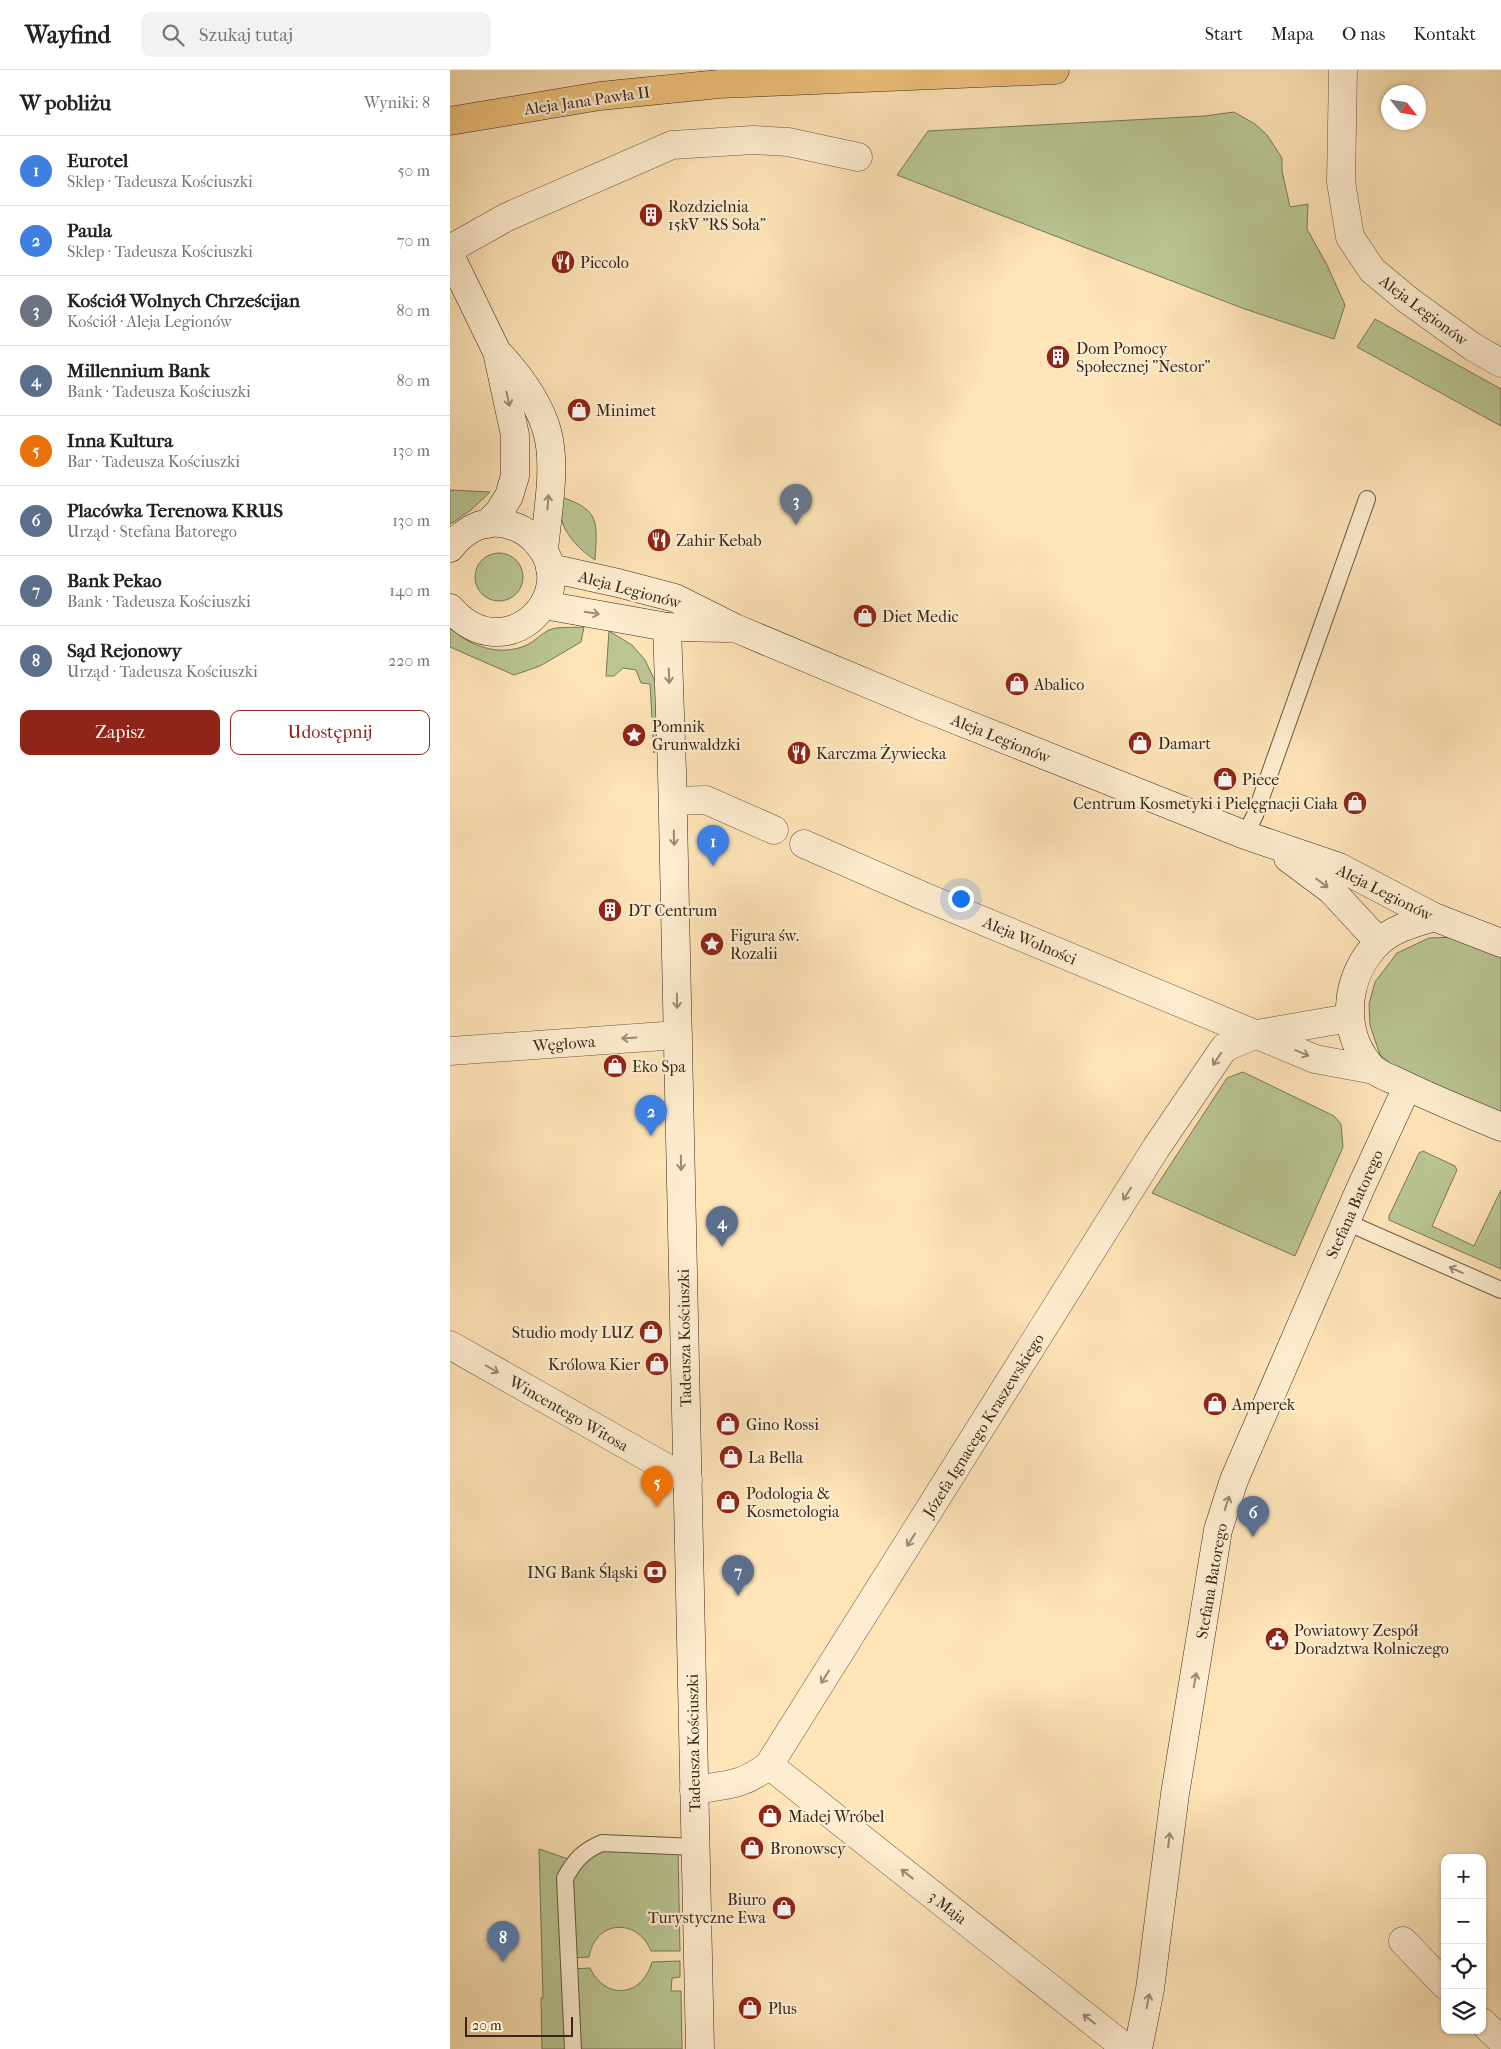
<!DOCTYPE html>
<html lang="pl">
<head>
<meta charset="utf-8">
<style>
	:root { --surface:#fff; --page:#f2f2f2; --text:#222; --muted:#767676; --line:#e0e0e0; --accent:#8f2418 }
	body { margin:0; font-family:"IM FELL French Canon",serif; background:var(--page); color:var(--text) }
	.controls { position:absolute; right:15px; bottom:15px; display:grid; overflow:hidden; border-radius:10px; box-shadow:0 1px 4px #0004 }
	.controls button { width:45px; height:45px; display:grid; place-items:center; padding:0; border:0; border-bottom:1px solid var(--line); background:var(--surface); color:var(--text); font:25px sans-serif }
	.compass { position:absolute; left:931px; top:15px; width:45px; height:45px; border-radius:50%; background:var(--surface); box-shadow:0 1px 4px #0004; rotate:121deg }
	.scale { position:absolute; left:15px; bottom:12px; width:108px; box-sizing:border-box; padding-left:5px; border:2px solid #36261c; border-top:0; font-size:14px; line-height:18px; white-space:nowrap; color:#36261c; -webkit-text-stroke:4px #feedd0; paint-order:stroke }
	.you { position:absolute; left:510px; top:828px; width:18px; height:18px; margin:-12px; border:4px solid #fff; border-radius:50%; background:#1a73e8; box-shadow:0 0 0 8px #1a73e833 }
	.badge { display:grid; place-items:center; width:32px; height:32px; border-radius:50%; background:var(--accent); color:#fff; font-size:16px; font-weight:700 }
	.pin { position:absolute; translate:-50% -41px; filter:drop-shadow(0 1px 2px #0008) }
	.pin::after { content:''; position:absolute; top:26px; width:18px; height:15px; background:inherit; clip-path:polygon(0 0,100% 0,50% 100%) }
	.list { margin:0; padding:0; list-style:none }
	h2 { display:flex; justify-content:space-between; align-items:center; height:65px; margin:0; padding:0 20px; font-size:21px }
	h2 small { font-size:16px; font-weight:400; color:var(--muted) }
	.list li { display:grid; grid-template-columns:32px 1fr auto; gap:15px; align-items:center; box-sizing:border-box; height:70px; padding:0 20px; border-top:1px solid var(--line) }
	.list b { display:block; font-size:19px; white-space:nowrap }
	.list p { margin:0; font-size:16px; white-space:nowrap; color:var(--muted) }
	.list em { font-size:16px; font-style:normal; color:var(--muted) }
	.actions { display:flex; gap:10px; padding:15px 20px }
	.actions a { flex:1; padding:11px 0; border:1px solid var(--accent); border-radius:10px; text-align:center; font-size:18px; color:var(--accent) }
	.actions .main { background:var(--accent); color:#fff }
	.icon { flex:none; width:28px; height:28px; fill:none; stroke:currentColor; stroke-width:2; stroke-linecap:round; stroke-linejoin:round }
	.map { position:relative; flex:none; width:1051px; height:1979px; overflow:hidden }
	header { display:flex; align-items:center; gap:30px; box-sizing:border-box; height:70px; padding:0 25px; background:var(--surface); border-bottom:1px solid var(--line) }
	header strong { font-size:24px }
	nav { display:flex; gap:28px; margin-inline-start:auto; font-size:18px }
	.search { width:350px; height:45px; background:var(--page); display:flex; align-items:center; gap:12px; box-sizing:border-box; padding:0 18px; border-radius:10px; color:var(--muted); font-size:19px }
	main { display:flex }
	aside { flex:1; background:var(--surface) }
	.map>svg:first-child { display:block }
	.green { fill:#bac593; stroke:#787658 }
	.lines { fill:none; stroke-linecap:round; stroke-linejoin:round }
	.lane-casing { stroke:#685643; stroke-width:18 }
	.street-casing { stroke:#685643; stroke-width:29 }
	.secondary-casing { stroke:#36261c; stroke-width:29 }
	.primary-casing { stroke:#36261c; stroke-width:29 }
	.lane { stroke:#feedd0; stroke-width:16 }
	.street { stroke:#feedd0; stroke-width:28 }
	.secondary { stroke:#feedd0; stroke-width:28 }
	.primary { stroke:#efc27c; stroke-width:28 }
	.oneway { stroke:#9a8a76 }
	.labels { text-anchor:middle; stroke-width:4.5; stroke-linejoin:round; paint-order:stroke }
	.street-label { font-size:16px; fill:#36261c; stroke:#feedd0 }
	.poi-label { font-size:16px; fill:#36261c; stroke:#feedd0; text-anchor:start }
</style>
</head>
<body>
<header>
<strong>Wayfind</strong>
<div class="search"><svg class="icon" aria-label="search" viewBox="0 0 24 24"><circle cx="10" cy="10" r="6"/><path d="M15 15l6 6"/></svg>Szukaj tutaj</div>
<nav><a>Start</a><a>Mapa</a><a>O nas</a><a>Kontakt</a></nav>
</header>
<main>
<aside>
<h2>W pobliżu<small>Wyniki: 8</small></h2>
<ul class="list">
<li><span class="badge" style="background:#3f7fe0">1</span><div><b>Eurotel</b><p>Sklep · Tadeusza Kościuszki</p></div><em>50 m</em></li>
<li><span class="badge" style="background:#3f7fe0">2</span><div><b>Paula</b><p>Sklep · Tadeusza Kościuszki</p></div><em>70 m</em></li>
<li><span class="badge" style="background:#6b7280">3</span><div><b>Kościół Wolnych Chrześcijan</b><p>Kościół · Aleja Legionów</p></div><em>80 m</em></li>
<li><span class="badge" style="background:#5c6f8a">4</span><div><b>Millennium Bank</b><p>Bank · Tadeusza Kościuszki</p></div><em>80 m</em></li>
<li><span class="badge" style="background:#e8710a">5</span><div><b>Inna Kultura</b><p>Bar · Tadeusza Kościuszki</p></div><em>130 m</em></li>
<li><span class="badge" style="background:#5c6f8a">6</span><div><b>Placówka Terenowa KRUS</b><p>Urząd · Stefana Batorego</p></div><em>130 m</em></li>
<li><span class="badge" style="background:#5c6f8a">7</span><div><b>Bank Pekao</b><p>Bank · Tadeusza Kościuszki</p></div><em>140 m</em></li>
<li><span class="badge" style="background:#5c6f8a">8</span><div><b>Sąd Rejonowy</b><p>Urząd · Tadeusza Kościuszki</p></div><em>220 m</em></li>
</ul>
<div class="actions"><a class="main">Zapisz</a><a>Udostępnij</a></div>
</aside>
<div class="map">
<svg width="1051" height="1979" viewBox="0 0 1051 1979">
	<rect width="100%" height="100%" fill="#fee4b7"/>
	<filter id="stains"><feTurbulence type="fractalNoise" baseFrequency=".004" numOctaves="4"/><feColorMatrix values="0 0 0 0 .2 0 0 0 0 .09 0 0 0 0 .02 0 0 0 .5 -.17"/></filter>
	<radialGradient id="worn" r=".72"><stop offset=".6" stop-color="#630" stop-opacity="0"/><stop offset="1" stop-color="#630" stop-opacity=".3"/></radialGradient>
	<g class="green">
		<polygon points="784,42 805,54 817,65 832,88 832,101 840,137 858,134 857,159 877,195 895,235 884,269 792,238 447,105 478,61 755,46"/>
		<polygon points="925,249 1051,319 1051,356 907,277"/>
		<polygon points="0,420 40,422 21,440 0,454"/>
		<path d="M 111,427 C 151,440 147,453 145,490 C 132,481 117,468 112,451 C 110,444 111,435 111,427 Z"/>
		<circle cx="49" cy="507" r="24"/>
		<path d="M 0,556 C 18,577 51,587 77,575 C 85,571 91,564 99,560 C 109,556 123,558 134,557 L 131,572 L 90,596 L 64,605 L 0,577 Z"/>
		<polygon points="159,561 182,575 195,590 206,613 210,671 204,683 200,614 191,613 186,600 173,598 164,606 156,606"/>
		<polygon points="1007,867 1051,885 1051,1046 950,1001 930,985 920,955 919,934 925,912 947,883 979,868"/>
		<polygon points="793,1002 884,1046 891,1054 893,1077 845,1186 702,1123 777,1008"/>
		<polygon points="973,1081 1005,1096 1007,1100 982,1156 1024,1176 1051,1120 1051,1199 939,1150 939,1146 969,1083"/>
		<polygon points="89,1779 124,1791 115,1808 123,1979 92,1979 91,1928 93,1928"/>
		<path d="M 228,1779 L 230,1881 L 201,1881 C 187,1847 145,1850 139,1887 L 121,1888 L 117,1808 L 138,1781 Z"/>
		<path d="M 230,1891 L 230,1907 L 222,1908 L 221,1921 L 231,1921 L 232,1979 L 125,1979 L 121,1899 L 140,1898 C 156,1931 192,1927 202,1892 Z"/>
	</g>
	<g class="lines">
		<g class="lane-casing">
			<g id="lane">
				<polyline points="795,765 805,745 917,429"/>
				<polyline points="896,1152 1051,1220"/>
				<path d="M 123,1979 L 115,1808 C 125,1790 133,1781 152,1773 L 246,1777"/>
			</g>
		</g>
		<g class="street-casing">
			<g id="street">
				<polyline points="893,0 891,112 900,167 922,200 958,230 1023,277 1051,293"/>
				<polyline points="0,179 57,147 222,75 303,70 338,72 408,87"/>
				<polyline points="223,731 256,730 324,760"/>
				<polyline points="354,774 473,826 865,989 924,1000"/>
				<polyline points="0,981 228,965"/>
				<polyline points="0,1275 238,1410"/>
				<polyline points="319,1695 677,1979"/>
				<path d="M 244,1720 C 275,1715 293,1716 319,1695 L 706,1078 L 774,978 L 807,964 L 899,948"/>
				<polyline points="953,1871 995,1915"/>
				<polyline points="1032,1952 1051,1970"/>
			</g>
		</g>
		<g class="secondary-casing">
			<g id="secondary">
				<polyline points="0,185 47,282 65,365 65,406 59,426 49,442 37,454"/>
				<path d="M 51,286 C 71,308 89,333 97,361 C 107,396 97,445 94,480"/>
				<path d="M 0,478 C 14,460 33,449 56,454 C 70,457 81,464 90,476 C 130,526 55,601 0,538"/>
				<polyline points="100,498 168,513 225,528 285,558 471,636 795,765 889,797 984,847 1051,873"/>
				<polyline points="94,535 217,557 278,558"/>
				<polyline points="217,557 222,701 250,1979"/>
				<polyline points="838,788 881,820 929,872"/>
				<path d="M 984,847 C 965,853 944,858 929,872 C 894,905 889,963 923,999 C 928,1004 939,1008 946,1011 C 980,1028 1016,1042 1051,1057"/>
				<polyline points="688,1979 700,1919 725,1724 768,1460 784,1410 911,1117 957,1017"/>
			</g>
		</g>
		<g class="primary-casing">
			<polyline id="primary" points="0,51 150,26 269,14 605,0"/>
		</g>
		<use href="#lane" class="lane"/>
		<use href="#street" class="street"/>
		<use href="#secondary" class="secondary"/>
		<use href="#primary" class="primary"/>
	</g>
	<defs><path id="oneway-shaft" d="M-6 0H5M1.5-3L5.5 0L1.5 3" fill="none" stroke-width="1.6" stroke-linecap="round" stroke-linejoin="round" transform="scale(1.25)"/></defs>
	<g class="oneway">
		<use href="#oneway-shaft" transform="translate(58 329) rotate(78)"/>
		<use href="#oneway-shaft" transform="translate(98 432) rotate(-85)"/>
		<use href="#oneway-shaft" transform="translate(142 543) rotate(10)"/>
		<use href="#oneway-shaft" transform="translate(219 606) rotate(88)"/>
		<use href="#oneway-shaft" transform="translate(224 768) rotate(88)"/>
		<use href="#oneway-shaft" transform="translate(872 813) rotate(37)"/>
		<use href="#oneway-shaft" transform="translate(227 931) rotate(89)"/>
		<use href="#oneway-shaft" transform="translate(179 968) rotate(176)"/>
		<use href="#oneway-shaft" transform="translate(852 983) rotate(23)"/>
		<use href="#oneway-shaft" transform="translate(767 989) rotate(124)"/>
		<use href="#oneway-shaft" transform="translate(231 1093) rotate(89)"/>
		<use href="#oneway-shaft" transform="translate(677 1124) rotate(122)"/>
		<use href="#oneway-shaft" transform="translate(1006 1200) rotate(-156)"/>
		<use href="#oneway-shaft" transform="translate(42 1299) rotate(30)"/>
		<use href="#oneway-shaft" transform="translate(777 1433) rotate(-72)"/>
		<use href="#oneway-shaft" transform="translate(461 1470) rotate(122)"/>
		<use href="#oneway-shaft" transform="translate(375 1607) rotate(122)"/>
		<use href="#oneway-shaft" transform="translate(745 1610) rotate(-80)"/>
		<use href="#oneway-shaft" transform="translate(719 1770) rotate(-83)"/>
		<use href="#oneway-shaft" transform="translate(457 1804) rotate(-142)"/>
		<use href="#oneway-shaft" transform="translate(698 1931) rotate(-79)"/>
		<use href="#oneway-shaft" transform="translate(639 1949) rotate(-142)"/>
	</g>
	<defs>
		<g id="building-disc" transform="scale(1.25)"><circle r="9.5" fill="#8f2418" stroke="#feedd0"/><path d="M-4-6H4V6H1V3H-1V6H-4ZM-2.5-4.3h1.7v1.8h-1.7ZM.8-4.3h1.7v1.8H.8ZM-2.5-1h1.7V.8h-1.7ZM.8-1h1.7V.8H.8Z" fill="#fff"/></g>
		<g id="restaurant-disc" transform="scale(1.25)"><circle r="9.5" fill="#8f2418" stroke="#feedd0"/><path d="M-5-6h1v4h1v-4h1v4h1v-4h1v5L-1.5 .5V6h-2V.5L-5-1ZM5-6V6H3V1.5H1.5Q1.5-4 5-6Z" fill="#fff"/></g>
		<g id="shop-disc" transform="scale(1.25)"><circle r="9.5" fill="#8f2418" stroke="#feedd0"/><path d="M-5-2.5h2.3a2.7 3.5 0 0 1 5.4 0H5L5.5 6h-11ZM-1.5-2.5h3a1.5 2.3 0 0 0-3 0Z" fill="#fff"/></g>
		<g id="sight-disc" transform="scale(1.25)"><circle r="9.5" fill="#8f2418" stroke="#feedd0"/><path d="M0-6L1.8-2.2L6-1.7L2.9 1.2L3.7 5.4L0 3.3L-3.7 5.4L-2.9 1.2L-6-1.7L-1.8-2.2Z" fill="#fff"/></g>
		<g id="bank-disc" transform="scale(1.25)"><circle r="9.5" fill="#8f2418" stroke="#feedd0"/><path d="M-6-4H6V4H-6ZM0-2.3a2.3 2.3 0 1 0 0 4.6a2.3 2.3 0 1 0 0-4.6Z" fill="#fff"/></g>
		<g id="civic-disc" transform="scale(1.25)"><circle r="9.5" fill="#8f2418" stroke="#feedd0"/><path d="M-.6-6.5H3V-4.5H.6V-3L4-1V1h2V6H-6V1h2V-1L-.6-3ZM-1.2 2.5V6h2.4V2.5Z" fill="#fff"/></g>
	</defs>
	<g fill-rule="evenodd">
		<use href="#building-disc" x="201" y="145"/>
		<use href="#restaurant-disc" x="113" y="192"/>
		<use href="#building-disc" x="608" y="287"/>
		<use href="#shop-disc" x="129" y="340"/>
		<use href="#restaurant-disc" x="209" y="470"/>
		<use href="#shop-disc" x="415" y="546"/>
		<use href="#shop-disc" x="567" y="614"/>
		<use href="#sight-disc" x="184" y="665"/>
		<use href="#shop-disc" x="690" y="673"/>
		<use href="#restaurant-disc" x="349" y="683"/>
		<use href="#shop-disc" x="775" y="709"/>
		<use href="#shop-disc" x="905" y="733"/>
		<use href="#building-disc" x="160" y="840"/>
		<use href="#sight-disc" x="262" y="874"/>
		<use href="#shop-disc" x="165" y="996"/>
		<use href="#shop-disc" x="201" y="1262"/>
		<use href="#shop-disc" x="207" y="1294"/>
		<use href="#shop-disc" x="765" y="1334"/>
		<use href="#shop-disc" x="278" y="1354"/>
		<use href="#shop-disc" x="281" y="1387"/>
		<use href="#shop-disc" x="278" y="1432"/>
		<use href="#bank-disc" x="205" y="1502"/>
		<use href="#civic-disc" x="827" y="1569"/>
		<use href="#shop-disc" x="320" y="1746"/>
		<use href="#shop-disc" x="302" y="1778"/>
		<use href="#shop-disc" x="334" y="1838"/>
		<use href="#shop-disc" x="300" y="1938"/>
	</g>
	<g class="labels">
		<g class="street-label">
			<text transform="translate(137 30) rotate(-8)" y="6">Aleja Jana Pawła II</text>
			<text transform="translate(974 240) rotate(37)" y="6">Aleja Legionów</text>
			<text transform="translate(180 519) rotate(15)" y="6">Aleja Legionów</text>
			<text transform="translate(551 668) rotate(22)" y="6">Aleja Legionów</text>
			<text transform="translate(935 822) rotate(27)" y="6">Aleja Legionów</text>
			<text transform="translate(580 870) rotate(23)" y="6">Aleja Wolności</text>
			<text transform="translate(114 973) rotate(-4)" y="6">Węglowa</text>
			<text transform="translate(904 1134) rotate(-66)" y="6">Stefana Batorego</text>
			<text transform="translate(234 1268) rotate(-91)" y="6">Tadeusza Kościuszki</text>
			<text transform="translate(119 1343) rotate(30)" y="6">Wincentego Witosa</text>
			<text transform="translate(533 1355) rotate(-58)" y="6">Józefa Ignacego Kraszewskiego</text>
			<text transform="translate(761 1511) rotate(-80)" y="6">Stefana Batorego</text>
			<text transform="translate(243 1673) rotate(-91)" y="6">Tadeusza Kościuszki</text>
			<text transform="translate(498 1837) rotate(38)" y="6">3 Maja</text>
		</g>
		<g class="poi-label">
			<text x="218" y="142">Rozdzielnia<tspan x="218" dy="18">15kV "RS Soła"</tspan></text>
			<text x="130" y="198">Piccolo</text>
			<text x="626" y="284">Dom Pomocy<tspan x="626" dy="18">Społecznej "Nestor"</tspan></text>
			<text x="146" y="346">Minimet</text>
			<text x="226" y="476">Zahir Kebab</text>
			<text x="432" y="552">Diet Medic</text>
			<text x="584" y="620">Abalico</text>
			<text x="202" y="662">Pomnik<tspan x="202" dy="18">Grunwaldzki</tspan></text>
			<text x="708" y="679">Damart</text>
			<text x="366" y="689">Karczma Żywiecka</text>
			<text x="792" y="715">Piece</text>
			<text x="888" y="739" text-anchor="end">Centrum Kosmetyki i Pielęgnacji Ciała</text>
			<text x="178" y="846">DT Centrum</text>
			<text x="280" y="871">Figura św.<tspan x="280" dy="18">Rozalii</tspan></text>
			<text x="182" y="1002">Eko Spa</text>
			<text x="184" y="1268" text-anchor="end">Studio mody LUZ</text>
			<text x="190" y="1300" text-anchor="end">Królowa Kier</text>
			<text x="782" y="1340">Amperek</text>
			<text x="296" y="1360">Gino Rossi</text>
			<text x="298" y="1393">La Bella</text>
			<text x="296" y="1429">Podologia &amp;<tspan x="296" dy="18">Kosmetologia</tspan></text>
			<text x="188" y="1508" text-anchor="end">ING Bank Śląski</text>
			<text x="844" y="1566">Powiatowy Zespół<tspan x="844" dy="18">Doradztwa Rolniczego</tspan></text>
			<text x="338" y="1752">Madej Wróbel</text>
			<text x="320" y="1784">Bronowscy</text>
			<text x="316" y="1835" text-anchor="end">Biuro<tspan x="316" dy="18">Turystyczne Ewa</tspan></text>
			<text x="318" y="1944">Plus</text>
		</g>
	</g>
	<rect width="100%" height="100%" filter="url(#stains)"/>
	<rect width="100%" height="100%" fill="url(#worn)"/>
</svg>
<div class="controls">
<button>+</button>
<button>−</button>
<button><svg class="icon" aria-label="locate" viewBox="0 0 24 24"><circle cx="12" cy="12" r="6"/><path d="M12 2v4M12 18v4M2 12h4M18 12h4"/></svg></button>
<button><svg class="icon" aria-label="layers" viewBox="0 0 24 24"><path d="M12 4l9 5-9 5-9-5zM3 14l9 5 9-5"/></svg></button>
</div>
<svg class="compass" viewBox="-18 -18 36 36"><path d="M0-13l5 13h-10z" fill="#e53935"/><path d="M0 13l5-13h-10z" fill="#767676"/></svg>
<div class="scale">20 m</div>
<div class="you"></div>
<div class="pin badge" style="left:263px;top:796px;background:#3f7fe0">1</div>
<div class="pin badge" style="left:201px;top:1066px;background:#3f7fe0">2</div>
<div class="pin badge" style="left:346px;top:455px;background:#6b7280">3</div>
<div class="pin badge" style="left:272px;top:1177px;background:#5c6f8a">4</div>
<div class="pin badge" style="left:207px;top:1437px;background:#e8710a">5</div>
<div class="pin badge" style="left:803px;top:1467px;background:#5c6f8a">6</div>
<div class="pin badge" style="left:288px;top:1526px;background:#5c6f8a">7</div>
<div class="pin badge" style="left:53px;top:1892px;background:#5c6f8a">8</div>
</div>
</main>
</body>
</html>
